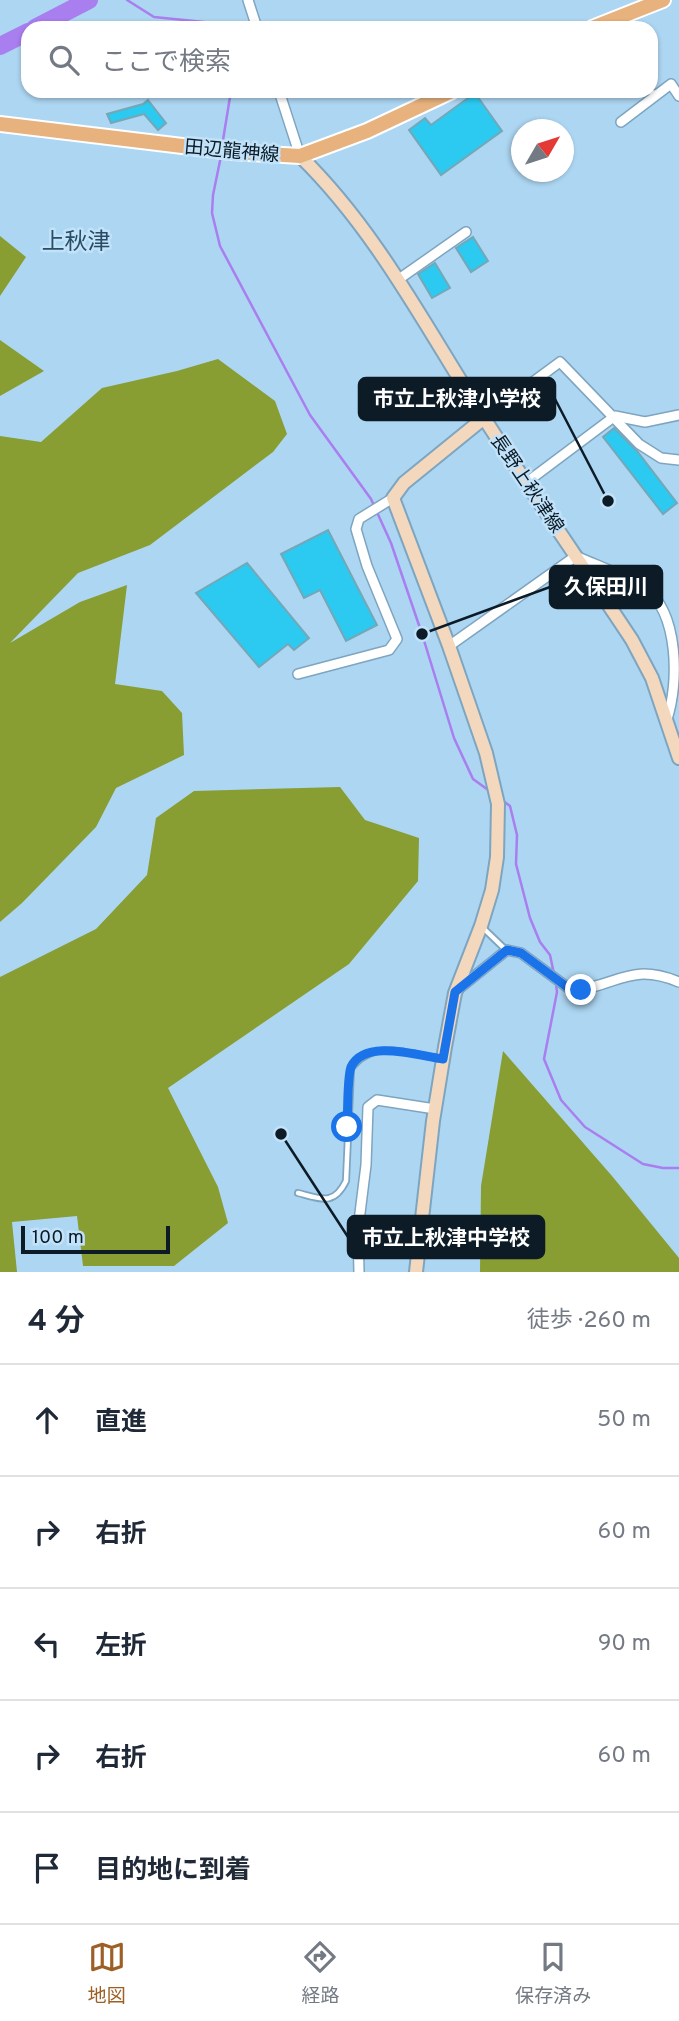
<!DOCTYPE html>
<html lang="ja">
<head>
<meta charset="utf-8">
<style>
	:root { --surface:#fff; --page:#f6f6f7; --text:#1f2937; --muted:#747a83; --line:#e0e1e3; --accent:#9d5f25 }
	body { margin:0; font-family:Overpass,"Noto Sans JP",sans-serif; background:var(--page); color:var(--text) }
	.compass { position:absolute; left:511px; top:119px; width:63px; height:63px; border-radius:50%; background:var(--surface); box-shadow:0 2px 5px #0004; rotate:51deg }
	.scale { position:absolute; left:21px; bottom:18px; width:149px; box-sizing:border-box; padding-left:7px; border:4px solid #0c1b26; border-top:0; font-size:19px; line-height:24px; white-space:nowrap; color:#0c1b26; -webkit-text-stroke:5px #c1e2f9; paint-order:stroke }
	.stop { position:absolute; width:21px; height:21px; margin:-16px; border:5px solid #1a73e8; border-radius:50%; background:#fff }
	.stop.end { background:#1a73e8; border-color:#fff; box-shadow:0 2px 7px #0008 }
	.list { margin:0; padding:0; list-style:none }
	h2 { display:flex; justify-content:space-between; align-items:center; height:91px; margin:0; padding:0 28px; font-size:30px }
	h2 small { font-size:23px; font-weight:400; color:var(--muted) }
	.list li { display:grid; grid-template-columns:46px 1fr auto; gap:21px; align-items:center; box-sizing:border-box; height:112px; padding:0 28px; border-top:2px solid var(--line) }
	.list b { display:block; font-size:26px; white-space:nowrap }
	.list em { font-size:23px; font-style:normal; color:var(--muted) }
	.icon { flex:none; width:38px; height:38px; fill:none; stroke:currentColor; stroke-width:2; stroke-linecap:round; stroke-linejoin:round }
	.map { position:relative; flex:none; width:679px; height:1272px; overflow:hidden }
	.search { position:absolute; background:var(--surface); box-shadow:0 2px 5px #0004; left:21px; right:21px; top:21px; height:77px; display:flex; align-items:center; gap:18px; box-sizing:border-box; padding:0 24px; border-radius:21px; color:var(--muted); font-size:26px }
	.sheet { height:651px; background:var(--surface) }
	nav { display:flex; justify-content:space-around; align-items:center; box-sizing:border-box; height:98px; border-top:2px solid var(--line); background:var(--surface); font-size:19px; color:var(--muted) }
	nav a { display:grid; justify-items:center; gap:4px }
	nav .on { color:var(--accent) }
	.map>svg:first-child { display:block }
	.forest { fill:#889d32 }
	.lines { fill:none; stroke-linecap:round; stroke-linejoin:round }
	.stream { stroke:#a97eef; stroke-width:2.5 }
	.river { stroke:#a97eef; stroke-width:18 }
	.building { fill:#2cc9f0; stroke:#74a7b7; stroke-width:2 }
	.lane-casing { stroke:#7ea5c0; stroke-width:8 }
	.street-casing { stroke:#7ea5c0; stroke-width:12 }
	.secondary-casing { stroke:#7ea5c0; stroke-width:16 }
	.primary-casing { stroke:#fff; stroke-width:18 }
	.lane { stroke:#fff; stroke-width:4.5 }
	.street { stroke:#fff; stroke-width:9 }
	.secondary { stroke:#f3d8be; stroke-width:12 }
	.primary { stroke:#e7b27d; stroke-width:14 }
	.route { stroke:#1a73e8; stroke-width:9 }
	.labels { text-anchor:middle; stroke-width:5; stroke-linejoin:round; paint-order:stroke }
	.street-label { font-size:19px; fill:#0c1b26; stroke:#c1e2f9 }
	.quarter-label { font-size:23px; fill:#294d65; stroke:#c1e2f9 }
	.leader { fill:none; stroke:#0c1b26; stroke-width:2.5 }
	.callout-dot { fill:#0c1b26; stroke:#c1e2f9; stroke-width:2.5 }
	.callout { fill:#0c1b26; stroke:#0c1b26; stroke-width:2.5 }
	.callout-label { font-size:21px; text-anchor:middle; font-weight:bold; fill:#fff }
</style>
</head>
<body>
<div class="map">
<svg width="679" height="1272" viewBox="0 0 679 1272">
	<rect width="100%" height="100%" fill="#add6f2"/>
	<g class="forest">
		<polygon points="0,236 26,257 0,296"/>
		<polygon points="0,340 44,371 0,396"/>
		<polygon points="218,359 275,401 287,434 273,452 150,545 78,573 10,643 80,602 127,585 115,684 162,691 182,713 184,755 116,788 96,827 22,903 0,922 0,436 41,442 102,388 177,371"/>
		<polygon points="340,787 365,820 419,838 418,881 349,964 168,1088 218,1187 228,1223 174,1266 83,1266 77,1216 12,1222 17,1272 0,1272 0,977 96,929 147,875 156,818 194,791"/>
		<polygon points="503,1051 612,1176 679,1258 679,1272 480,1272 481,1186"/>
	</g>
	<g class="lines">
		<g class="stream">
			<polyline points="127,0 154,17 204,22 216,28"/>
			<polyline points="222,146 231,91"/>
			<polyline points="221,156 213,195 212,213 220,246 310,415 371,499 391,543 422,634 454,738 473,779 491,792"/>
			<polyline points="502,800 510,806 517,835 516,864 530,918 540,942 550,955 554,974"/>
			<polyline points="556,984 557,992 544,1059 561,1100 585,1127 643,1164 663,1168 679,1168"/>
		</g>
		<g class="river">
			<polyline points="35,28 89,0"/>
			<polyline points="0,46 28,32"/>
		</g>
	</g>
	<g class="building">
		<polygon points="475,93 502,131 441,175 409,130 425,118 431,125"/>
		<polygon points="148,100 166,123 158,130 144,114 111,123 107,114 143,104"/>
		<polygon points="473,237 488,261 471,272 456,248"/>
		<polygon points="435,263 450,288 432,298 418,274"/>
		<polygon points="614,428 637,451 677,503 663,514 603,437"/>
		<polygon points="328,530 377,625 346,641 320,590 304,598 281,554"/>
		<polygon points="247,563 309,638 294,650 288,644 259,667 196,593"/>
	</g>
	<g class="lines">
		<g class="lane-casing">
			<g id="lane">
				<polyline points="640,91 657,93"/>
				<polyline points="482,927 506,950"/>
				<path d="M 298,1193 C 321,1199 334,1206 346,1181 L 351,1069 C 373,1038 411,1054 442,1059"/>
			</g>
		</g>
		<g class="street-casing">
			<g id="street">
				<polyline points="248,0 257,28"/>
				<polyline points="279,91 300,156"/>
				<polyline points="621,122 671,84 679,96"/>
				<polyline points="399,279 466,232"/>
				<polyline points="484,418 560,362 639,444 661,458 679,460"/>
				<polyline points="527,482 615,416 645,422 679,415"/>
				<path d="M 449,646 L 576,556 C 598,566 624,575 645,588 C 679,613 679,683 667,719"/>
				<polyline points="298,674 389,650 397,639 367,566 356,529 359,519 393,498"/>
				<path d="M 456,991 L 507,950 L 521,953 L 571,990 C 616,988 628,961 679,982"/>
				<polyline points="359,1272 358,1229 366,1165 368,1107 377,1100 435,1109"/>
			</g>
		</g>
		<g class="secondary-casing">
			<g id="secondary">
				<path d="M 300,156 C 377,231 426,328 484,418 C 532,493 583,566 632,640 L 652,678 L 679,758"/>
				<polyline points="416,1272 433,1121 445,1047 455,993 481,926 492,890 497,857 498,804 486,753 449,646 393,498 404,483 484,418"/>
			</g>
		</g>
		<g class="primary-casing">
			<g id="primary">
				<polyline points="592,28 663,0"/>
				<polyline points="0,124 232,152 300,156 367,131 452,91"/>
			</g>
		</g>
		<use href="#lane" class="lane"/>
		<use href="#street" class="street"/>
		<use href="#secondary" class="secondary"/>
		<use href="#primary" class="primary"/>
	</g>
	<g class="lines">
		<path class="route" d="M 347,1127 C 348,1114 347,1078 351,1067 C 365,1038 419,1056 443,1059 L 455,992 L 507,950 L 521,953 L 571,990 L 581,990"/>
	</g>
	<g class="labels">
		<g class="street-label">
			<text transform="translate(232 150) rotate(5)" y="7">田辺龍神線</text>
			<text transform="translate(528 483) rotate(56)" y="7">長野上秋津線</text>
		</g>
		<g class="quarter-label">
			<text x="76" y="249">上秋津</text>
		</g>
	</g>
	<path class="leader" d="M608 501L555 399M422 634L550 587M281 1134L348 1237"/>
	<g class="callout-dot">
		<circle cx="608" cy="501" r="7"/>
		<circle cx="422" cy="634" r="7"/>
		<circle cx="281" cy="1134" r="7"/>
	</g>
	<g class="callout">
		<rect x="359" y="378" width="196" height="42" rx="7"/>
		<rect x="550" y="566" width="112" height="42" rx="7"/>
		<rect x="348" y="1216" width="196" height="42" rx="7"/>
	</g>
	<g class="callout-label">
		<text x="457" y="406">市立上秋津小学校</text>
		<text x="606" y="594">久保田川</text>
		<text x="446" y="1245">市立上秋津中学校</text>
	</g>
</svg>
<svg class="compass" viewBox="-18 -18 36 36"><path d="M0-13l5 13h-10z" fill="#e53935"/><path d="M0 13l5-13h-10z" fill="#747a83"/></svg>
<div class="scale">100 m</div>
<div class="stop" style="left:347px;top:1127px"></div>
<div class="stop end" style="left:581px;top:990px"></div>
<div class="search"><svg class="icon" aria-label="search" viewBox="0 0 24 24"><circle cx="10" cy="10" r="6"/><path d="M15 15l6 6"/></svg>ここで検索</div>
</div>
<section class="sheet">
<h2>4 分<small>徒歩 · 260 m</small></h2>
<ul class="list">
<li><svg class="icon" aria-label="ahead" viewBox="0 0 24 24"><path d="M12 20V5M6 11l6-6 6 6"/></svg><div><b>直進</b></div><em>50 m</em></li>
<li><svg class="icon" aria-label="right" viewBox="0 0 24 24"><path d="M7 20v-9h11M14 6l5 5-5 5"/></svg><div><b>右折</b></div><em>60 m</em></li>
<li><svg class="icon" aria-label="left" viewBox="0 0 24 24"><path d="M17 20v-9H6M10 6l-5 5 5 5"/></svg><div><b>左折</b></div><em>90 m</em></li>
<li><svg class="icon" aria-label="right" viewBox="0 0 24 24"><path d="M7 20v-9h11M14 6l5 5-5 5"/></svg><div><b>右折</b></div><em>60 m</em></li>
<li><svg class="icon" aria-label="arrive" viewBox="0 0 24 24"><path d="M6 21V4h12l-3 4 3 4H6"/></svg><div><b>目的地に到着</b></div></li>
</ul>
</section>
<nav>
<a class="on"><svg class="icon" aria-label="map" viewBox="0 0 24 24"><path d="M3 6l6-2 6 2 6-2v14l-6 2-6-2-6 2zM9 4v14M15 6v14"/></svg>地図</a>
<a><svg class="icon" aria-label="directions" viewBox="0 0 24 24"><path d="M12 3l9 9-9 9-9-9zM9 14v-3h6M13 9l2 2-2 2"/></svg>経路</a>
<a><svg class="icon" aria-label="saved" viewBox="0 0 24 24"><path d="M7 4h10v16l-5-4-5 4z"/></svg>保存済み</a>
</nav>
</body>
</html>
